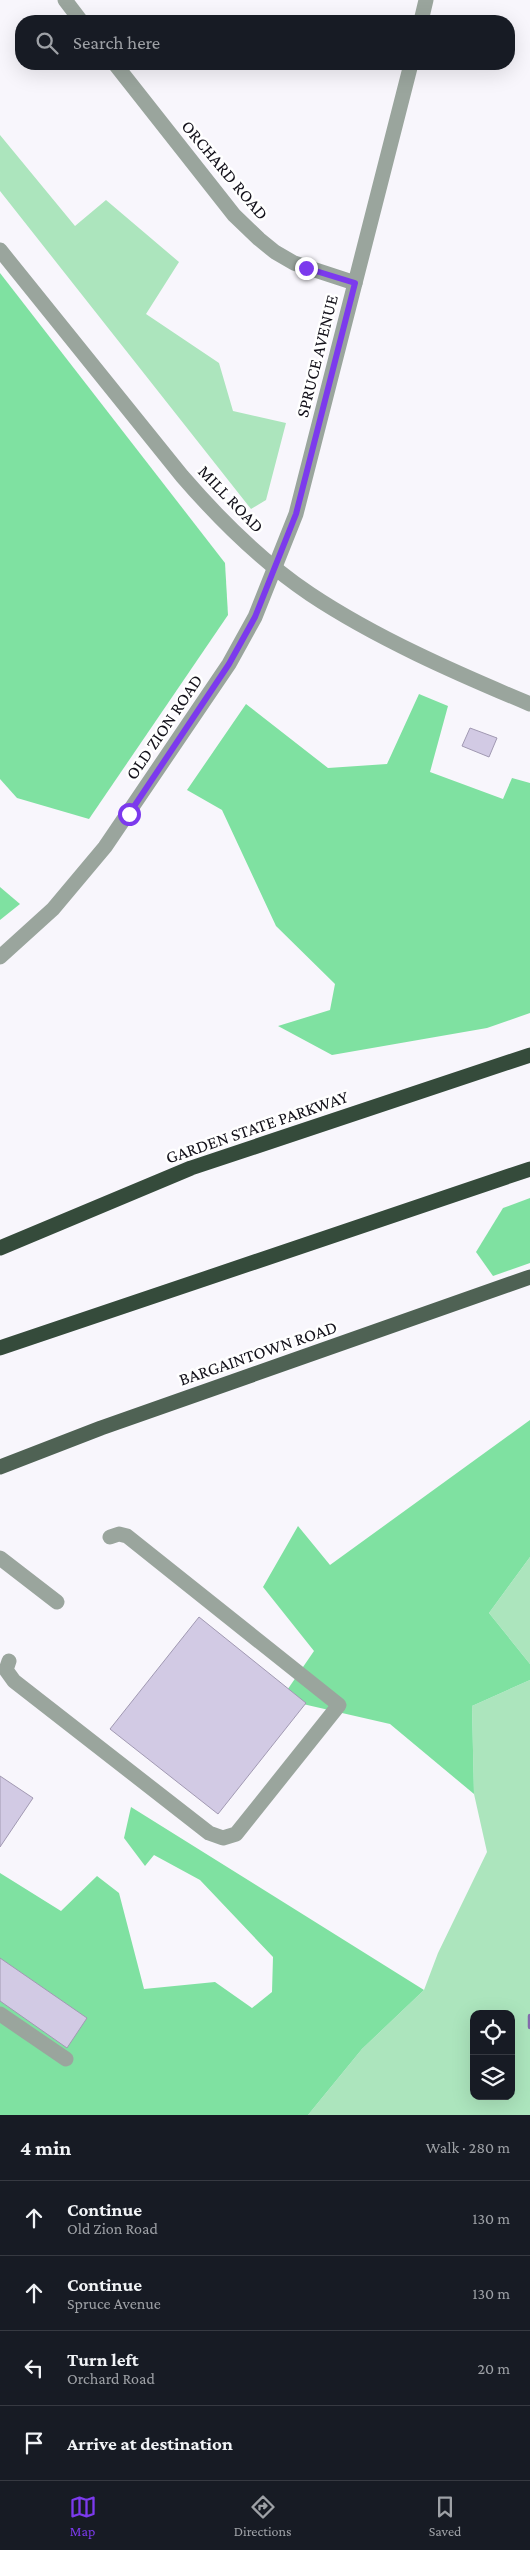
<!DOCTYPE html>
<html lang="en">
<head>
<meta charset="utf-8">
<style>
	:root { --surface:#171b24; --page:#242831; --text:#f1f3f6; --muted:#9ea1a6; --line:#363941; --accent:#7c3aed }
	body { margin:0; font-family:"Crimson Pro",serif; background:var(--page); color:var(--text) }
	.controls { position:absolute; right:15px; bottom:15px; display:grid; overflow:hidden; border-radius:10px; box-shadow:0 5px 20px #0002 }
	.controls button { width:45px; height:45px; display:grid; place-items:center; padding:0; border:0; border-bottom:1px solid var(--line); background:var(--surface); color:var(--text); font:25px sans-serif }
	.stop { position:absolute; width:15px; height:15px; margin:-11px; border:4px solid #7c3aed; border-radius:50%; background:#fff }
	.stop.end { background:#7c3aed; border-color:#fff; box-shadow:0 1px 5px #0008 }
	.list { margin:0; padding:0; list-style:none }
	h2 { display:flex; justify-content:space-between; align-items:center; height:65px; margin:0; padding:0 20px; font-size:21px }
	h2 small { font-size:16px; font-weight:400; color:var(--muted) }
	.list li { display:grid; grid-template-columns:32px 1fr auto; gap:15px; align-items:center; box-sizing:border-box; height:75px; padding:0 20px; border-top:1px solid var(--line) }
	.list b { display:block; font-size:19px; white-space:nowrap }
	.list p { margin:0; font-size:16px; white-space:nowrap; color:var(--muted) }
	.list em { font-size:16px; font-style:normal; color:var(--muted) }
	.icon { flex:none; width:28px; height:28px; fill:none; stroke:currentColor; stroke-width:2; stroke-linecap:round; stroke-linejoin:round }
	.map { position:relative; flex:none; width:530px; height:2115px; overflow:hidden }
	.search { position:absolute; background:var(--surface); box-shadow:0 5px 20px #0002; left:15px; right:15px; top:15px; height:55px; display:flex; align-items:center; gap:12px; box-sizing:border-box; padding:0 18px; border-radius:20px; color:var(--muted); font-size:19px }
	.sheet { height:365px; background:var(--surface) }
	nav { display:flex; justify-content:space-around; align-items:center; box-sizing:border-box; height:70px; border-top:1px solid var(--line); background:var(--surface); font-size:14px; color:var(--muted) }
	nav a { display:grid; justify-items:center; gap:2px }
	nav .on { color:var(--accent) }
	.map>svg:first-child { display:block }
	.green { fill:#ace5bd; fill-rule:evenodd }
	.forest { fill:#7fe1a1 }
	.lines { fill:none; stroke-linecap:round; stroke-linejoin:round }
	.stream { stroke:#836cad; stroke-width:4.5 }
	.building { fill:#d2cae4; stroke:#a199b2 }
	.minor { stroke:#9aa59d; stroke-width:15 }
	.major { stroke:#4f6254; stroke-width:15 }
	.highway { stroke:#354b3b; stroke-width:15 }
	.route { stroke:#7c3aed; stroke-width:6 }
	.labels { text-anchor:middle; stroke-width:5; stroke-linejoin:round; paint-order:stroke }
	.street-label { font-size:18px; fill:#13111a; stroke:#fff }
</style>
</head>
<body>
<div class="map">
<svg width="530" height="2115" viewBox="0 0 530 2115">
	<rect width="100%" height="100%" fill="#f8f6fc"/>
	<g class="green">
		<polygon points="0,135 75,226 106,200 179,262 146,314 219,363 233,411 286,423 266,500 251,509 0,191"/>
		<polygon points="530,1557 530,1664 489,1613"/>
		<path d="M 530,1680 L 530,2115 L 308,2115 L 362,2049 L 424,1990 L 438,1953 L 487,1852 L 474,1794 L 472,1706 ZM 474,2014 L 511,2014 L 511,2096 L 474,2096 Z"/>
	</g>
	<g class="forest">
		<polygon points="0,273 225,563 228,615 89,819 17,798 0,779"/>
		<polygon points="419,694 448,706 430,772 503,799 512,778 530,783 530,1013 487,1028 332,1055 278,1026 330,1010 335,984 276,926 222,810 187,790 246,704 328,768 387,764"/>
		<polygon points="0,887 20,904 0,920"/>
		<polygon points="530,1198 530,1263 493,1276 476,1252 503,1208"/>
		<polygon points="530,1420 530,1557 489,1613 530,1664 530,1680 472,1706 474,1794 390,1724 281,1699 314,1651 263,1587 298,1526 330,1565"/>
		<polygon points="131,1807 424,1990 362,2049 308,2115 0,2115 0,1873 61,1911 97,1876 119,1893 144,1989 215,1982 252,2008 272,1992 273,1957 200,1880 154,1855 145,1866 124,1838"/>
	</g>
	<g class="lines">
		<polyline class="stream" points="530,2016 530,2027"/>
	</g>
	<g class="building">
		<polygon points="470,728 497,738 489,757 462,746"/>
		<polygon points="199,1617 306,1703 218,1814 110,1729"/>
		<polygon points="0,1776 33,1798 0,1847"/>
		<polygon points="0,1958 87,2018 67,2048 0,2001"/>
	</g>
	<g class="lines">
		<g class="minor">
			<polyline points="65,0 81,21"/>
			<polyline points="421,21 426,0"/>
			<polyline points="115,64 234,215 259,239 275,252 294,263 355,283"/>
			<path d="M 0,250 L 182,476 C 220,520 261,561 310,594 C 376,638 456,673 530,704"/>
			<polyline points="0,957 53,909 105,847 229,664 255,617 296,514 411,64"/>
			<polyline points="0,1558 57,1602"/>
			<polyline points="9,1661 6,1670 14,1681 209,1833 223,1838 236,1834 339,1705 127,1536 119,1534 110,1537"/>
			<polyline points="0,2014 66,2059"/>
		</g>
		<polyline class="major" points="0,1467 101,1428 530,1277"/>
		<g class="highway">
			<polyline points="0,1248 191,1168 530,1055"/>
			<polyline points="0,1348 530,1169"/>
		</g>
	</g>
	<g class="lines">
		<polyline class="route" points="129,814 229,664 255,617 296,514 355,283 306,268"/>
	</g>
	<g class="labels">
		<g class="street-label">
			<text transform="translate(225 170) rotate(50)" y="6">ORCHARD ROAD</text>
			<text transform="translate(317 356) rotate(-76)" y="6">SPRUCE AVENUE</text>
			<text transform="translate(231 499) rotate(46)" y="6">MILL ROAD</text>
			<text transform="translate(164 727) rotate(-56)" y="6">OLD ZION ROAD</text>
			<text transform="translate(257 1127) rotate(-19)" y="6">GARDEN STATE PARKWAY</text>
			<text transform="translate(258 1353) rotate(-19)" y="6">BARGAINTOWN ROAD</text>
		</g>
	</g>
</svg>
<div class="controls">
<button><svg class="icon" aria-label="locate" viewBox="0 0 24 24"><circle cx="12" cy="12" r="6"/><path d="M12 2v4M12 18v4M2 12h4M18 12h4"/></svg></button>
<button><svg class="icon" aria-label="layers" viewBox="0 0 24 24"><path d="M12 4l9 5-9 5-9-5zM3 14l9 5 9-5"/></svg></button>
</div>
<div class="stop" style="left:129px;top:814px"></div>
<div class="stop end" style="left:306px;top:268px"></div>
<div class="search"><svg class="icon" aria-label="search" viewBox="0 0 24 24"><circle cx="10" cy="10" r="6"/><path d="M15 15l6 6"/></svg>Search here</div>
</div>
<section class="sheet">
<h2>4 min<small>Walk · 280 m</small></h2>
<ul class="list">
<li><svg class="icon" aria-label="ahead" viewBox="0 0 24 24"><path d="M12 20V5M6 11l6-6 6 6"/></svg><div><b>Continue</b><p>Old Zion Road</p></div><em>130 m</em></li>
<li><svg class="icon" aria-label="ahead" viewBox="0 0 24 24"><path d="M12 20V5M6 11l6-6 6 6"/></svg><div><b>Continue</b><p>Spruce Avenue</p></div><em>130 m</em></li>
<li><svg class="icon" aria-label="left" viewBox="0 0 24 24"><path d="M17 20v-9H6M10 6l-5 5 5 5"/></svg><div><b>Turn left</b><p>Orchard Road</p></div><em>20 m</em></li>
<li><svg class="icon" aria-label="arrive" viewBox="0 0 24 24"><path d="M6 21V4h12l-3 4 3 4H6"/></svg><div><b>Arrive at destination</b></div></li>
</ul>
</section>
<nav>
<a class="on"><svg class="icon" aria-label="map" viewBox="0 0 24 24"><path d="M3 6l6-2 6 2 6-2v14l-6 2-6-2-6 2zM9 4v14M15 6v14"/></svg>Map</a>
<a><svg class="icon" aria-label="directions" viewBox="0 0 24 24"><path d="M12 3l9 9-9 9-9-9zM9 14v-3h6M13 9l2 2-2 2"/></svg>Directions</a>
<a><svg class="icon" aria-label="saved" viewBox="0 0 24 24"><path d="M7 4h10v16l-5-4-5 4z"/></svg>Saved</a>
</nav>
</body>
</html>
